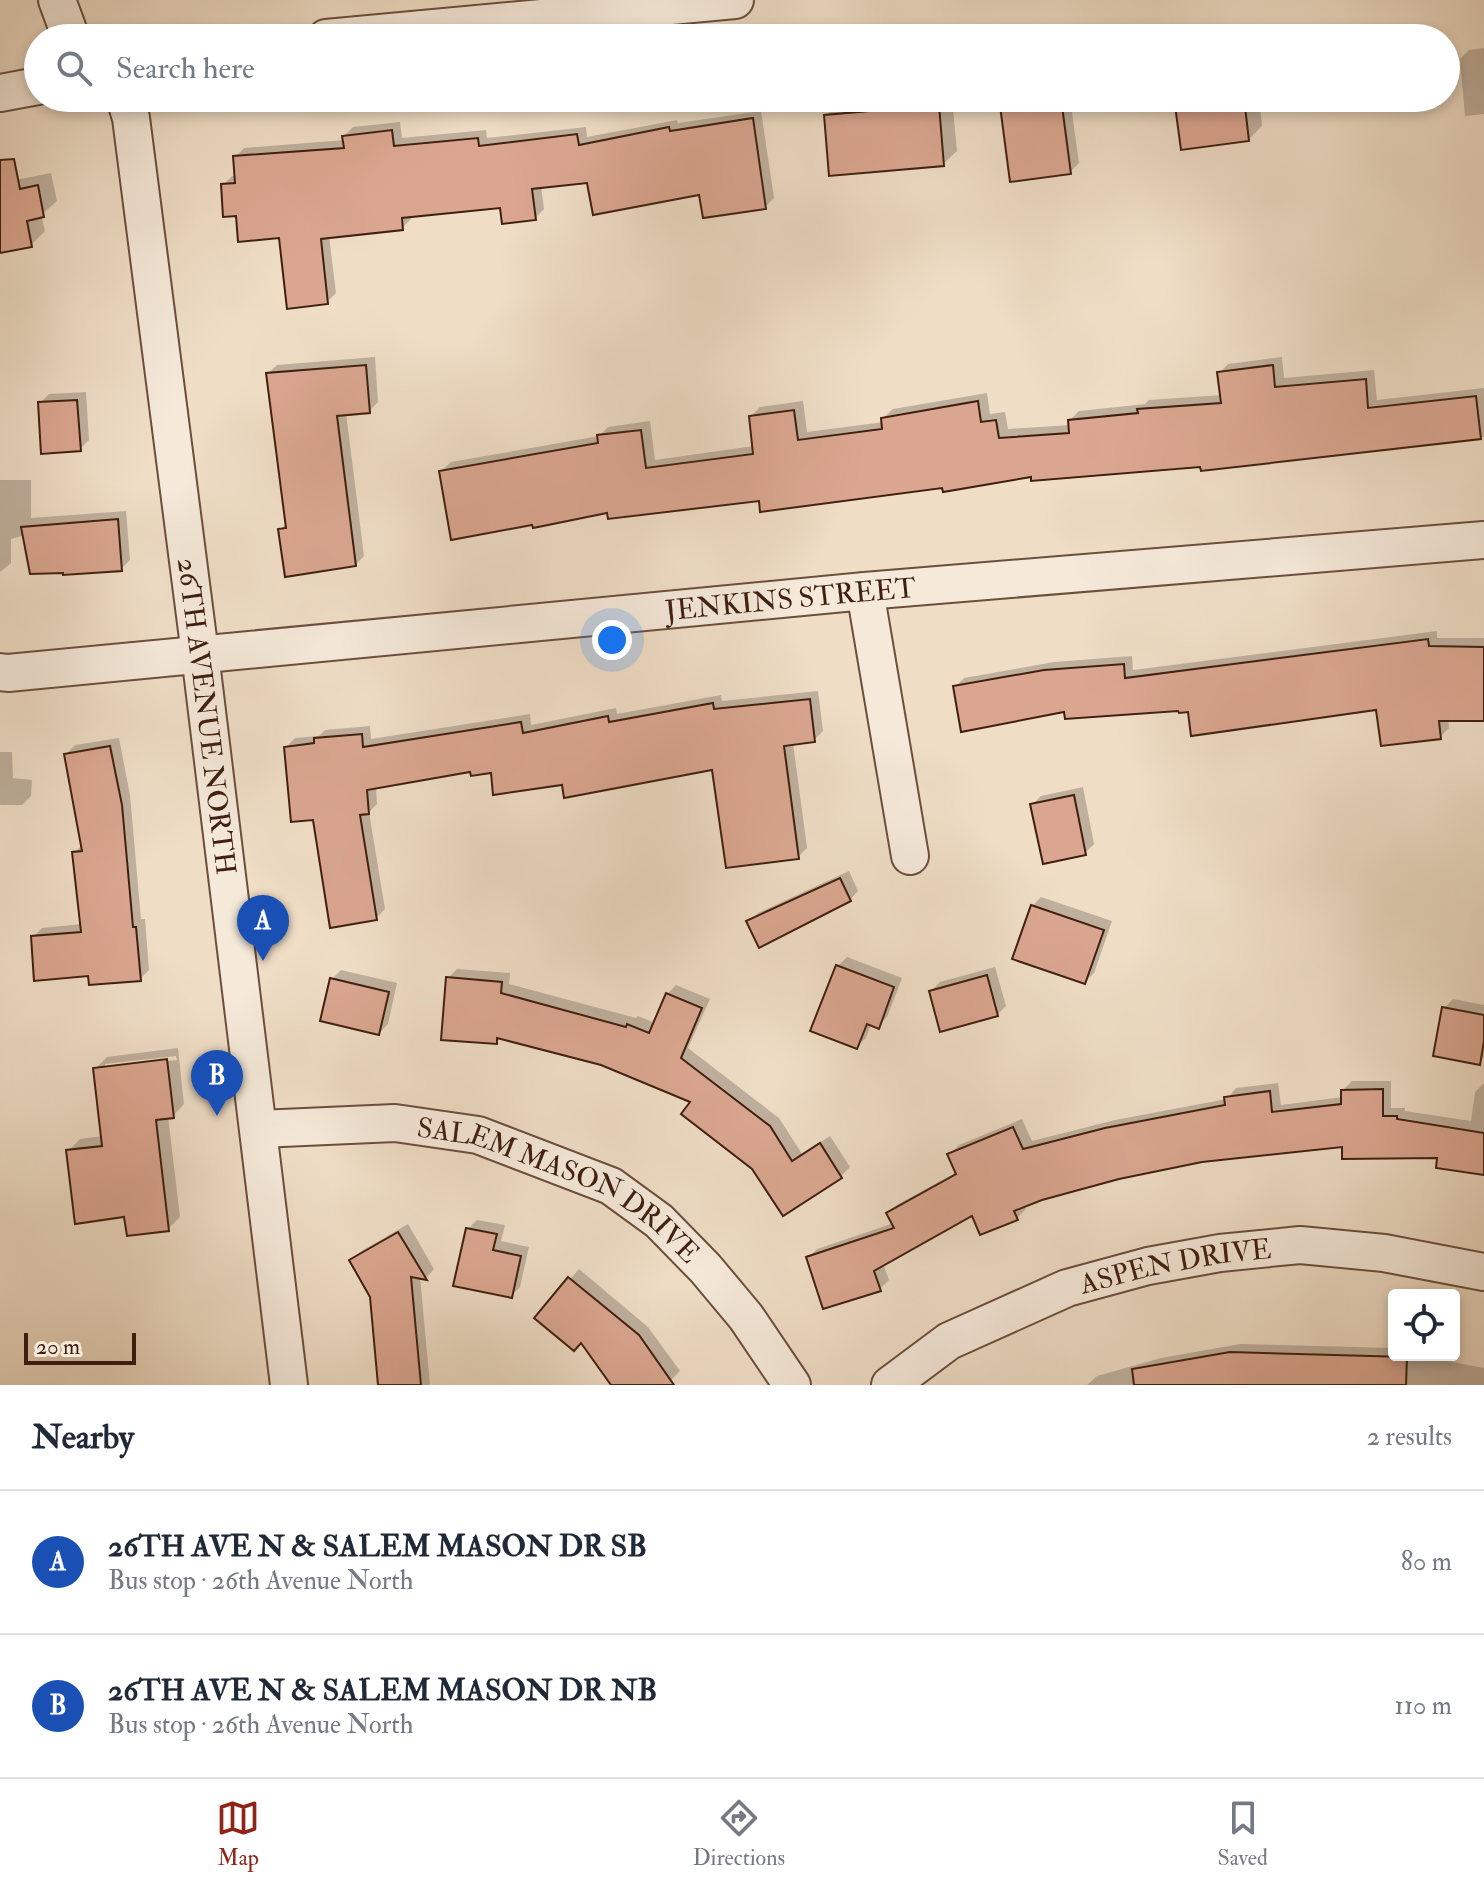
<!DOCTYPE html>
<html lang="en">
<head>
<meta charset="utf-8">
<style>
	:root { --surface:#fff; --page:#f2f2f3; --text:#1f2937; --muted:#747a83; --line:#e0e1e3; --accent:#8f2418 }
	body { margin:0; font-family:"IM FELL Double Pica",serif; background:var(--page); color:var(--text) }
	.controls { position:absolute; right:24px; bottom:24px; display:grid; overflow:hidden; border-radius:8px; box-shadow:0 4px 12px #0003 }
	.controls button { width:72px; height:72px; display:grid; place-items:center; padding:0; border:0; border-bottom:2px solid var(--line); background:var(--surface); color:var(--text); font:40px sans-serif }
	.scale { position:absolute; left:24px; bottom:20px; width:112px; box-sizing:border-box; padding-left:8px; border:4px solid #401f0f; border-top:0; font-size:22px; line-height:28px; white-space:nowrap; color:#401f0f; -webkit-text-stroke:6px #f5e9da; paint-order:stroke }
	.you { position:absolute; left:612px; top:640px; width:28px; height:28px; margin:-20px; border:6px solid #fff; border-radius:50%; background:#1a73e8; box-shadow:0 0 0 12px #1a73e833 }
	.badge { display:grid; place-items:center; width:52px; height:52px; border-radius:50%; background:var(--accent); color:#fff; font-size:26px; font-weight:700 }
	.pin { position:absolute; translate:-50% -66px; filter:drop-shadow(0 2px 4px #0008) }
	.pin::after { content:''; position:absolute; top:42px; width:28px; height:24px; background:inherit; clip-path:polygon(0 0,100% 0,50% 100%) }
	.list { margin:0; padding:0; list-style:none }
	h2 { display:flex; justify-content:space-between; align-items:center; height:104px; margin:0; padding:0 32px; font-size:34px }
	h2 small { font-size:26px; font-weight:400; color:var(--muted) }
	.list li { display:grid; grid-template-columns:52px 1fr auto; gap:24px; align-items:center; box-sizing:border-box; height:144px; padding:0 32px; border-top:2px solid var(--line) }
	.list b { display:block; font-size:30px; white-space:nowrap }
	.list p { margin:0; font-size:26px; white-space:nowrap; color:var(--muted) }
	.list em { font-size:26px; font-style:normal; color:var(--muted) }
	.icon { flex:none; width:44px; height:44px; fill:none; stroke:currentColor; stroke-width:2; stroke-linecap:round; stroke-linejoin:round }
	.map { position:relative; flex:none; width:1484px; height:1385px; overflow:hidden }
	.search { position:absolute; background:var(--surface); box-shadow:0 4px 12px #0003; left:24px; right:24px; top:24px; height:88px; display:flex; align-items:center; gap:20px; box-sizing:border-box; padding:0 28px; border-radius:44px; color:var(--muted); font-size:30px }
	.sheet { height:392px; background:var(--surface) }
	nav { display:flex; justify-content:space-around; align-items:center; box-sizing:border-box; height:112px; border-top:2px solid var(--line); background:var(--surface); font-size:22px; color:var(--muted) }
	nav a { display:grid; justify-items:center; gap:4px }
	nav .on { color:var(--accent) }
	.map>svg:first-child { display:block }
	.shadow { fill:#0003; fill-rule:evenodd }
	.building { fill:#daa690; stroke:#401f0f; stroke-width:2 }
	.lines { fill:none; stroke-linecap:round; stroke-linejoin:round }
	.minor-casing { stroke:#6c4e3d; stroke-width:40 }
	.minor { stroke:#f5e9da; stroke-width:36 }
	.labels { text-anchor:middle; stroke-width:6; stroke-linejoin:round; paint-order:stroke }
	.street-label { font-size:28px; fill:#401f0f; stroke:#f5e9da }
</style>
</head>
<body>
<div class="map">
<svg width="1484" height="1385" viewBox="0 0 1484 1385">
	<rect width="100%" height="100%" fill="#efddc6"/>
	<filter id="stains"><feTurbulence type="fractalNoise" baseFrequency=".0025" numOctaves="4"/><feColorMatrix values="0 0 0 0 .2 0 0 0 0 .09 0 0 0 0 .02 0 0 0 .5 -.17"/></filter>
	<radialGradient id="worn" r=".72"><stop offset=".6" stop-color="#630" stop-opacity="0"/><stop offset="1" stop-color="#630" stop-opacity=".3"/></radialGradient>
	<g class="shadow">
		<polygon points="1250,29 1251,38 1183,38 1184,38"/>
		<polygon points="1484,48 1484,114 1465,116 1460,59 1469,50"/>
		<polygon points="883,98 952,98 957,151 943,164 826,115 840,102"/>
		<polygon points="1001,98 1070,98 1079,163 1070,172"/>
		<polygon points="1176,98 1259,98 1262,126 1249,139"/>
		<polygon points="761,111 774,198 765,207 701,192 589,180 541,186 544,209 535,218 502,206 410,215 411,219 402,228 329,236 336,293 327,302 281,236 238,214 223,185 232,176 236,176 235,157 244,148 345,140 344,136 353,127 400,122 402,138 486,130 487,138 586,127 587,137 677,120 678,123"/>
		<polygon points="51,173 57,201 41,215 45,231 31,245 0,251 0,183"/>
		<polygon points="375,357 378,402 369,411 346,413 364,556 355,565 280,530 287,523 268,373 277,365"/>
		<polygon points="1282,357 1284,378 1374,370 1377,400 1484,388 1484,437 1202,469 1202,465 1032,475 944,486 609,511 441,471 451,462 599,436 608,427 650,421 655,460 754,446 751,416 760,407 803,401 807,432 884,422 883,418 893,409 987,393 990,414 1005,412 1008,429 1070,425 1070,420 1079,411 1145,404 1149,400 1222,395 1219,373 1228,364"/>
		<polygon points="86,392 89,440 80,449 40,403 49,394"/>
		<polygon points="0,480 31,480 31,518 126,511 130,560 121,569 25,535 11,539 11,563 0,572"/>
		<polygon points="1437,631 1437,638 1484,638 1484,719 1448,719 1449,728 1440,737 1378,708 1066,710 955,687 964,678 1054,662 1132,656 1133,670"/>
		<polygon points="818,691 823,731 814,740 793,743 807,848 798,857 714,768 563,783 472,769 376,786 377,804 369,812 385,909 376,918 314,818 286,747 295,738 319,736 325,730 370,726 371,739 530,714 531,725 616,708 617,714 721,695 722,701"/>
		<polygon points="119,738 130,795 141,919 145,919 149,970 140,979 90,974 33,937 42,928 82,924 74,853 83,844 66,754 75,745"/>
		<polygon points="0,752 12,752 13,778 32,780 31,796 22,805 0,805"/>
		<polygon points="1083,787 1094,844 1085,853 1032,805 1041,796"/>
		<polygon points="849,871 858,891 850,900 749,922 758,913"/>
		<polygon points="1041,897 1112,921 1094,973 1085,982 1032,906"/>
		<polygon points="847,957 902,978 887,1017 878,1026 871,1024 866,1038 857,1046 838,966"/>
		<polygon points="995,967 1006,1006 997,1015 931,991 940,982"/>
		<polygon points="457,969 510,973 509,984 636,1018 638,1016 655,1023 667,994 676,985 710,999 688,1048 779,1118 802,1154 830,1136 850,1167 841,1176 784,1214 753,1167 694,1102 602,1063 501,1037 496,1042 448,978"/>
		<polygon points="341,970 397,983 388,1024 379,1033 332,979"/>
		<polygon points="1453,999 1484,1005 1484,1057 1479,1062 1444,1008"/>
		<path d="M 178,1048 L 184,1104 L 173,1116 L 168,1116 L 180,1217 L 168,1229 L 126,1215 L 68,1151 L 80,1139 L 103,1136 L 95,1069 L 107,1057 ZM 176,1056 L 177,1060 L 105,1068 L 105,1064 Z"/>
		<polygon points="1352,1081 1391,1081 1391,1108 1405,1108 1405,1111 1471,1121 1475,1092 1484,1083 1484,1173 1440,1156 1344,1145 1202,1160 1119,1177 1024,1205 1026,1209 1017,1218 974,1213 883,1264 889,1280 880,1289 808,1258 817,1249 894,1223 888,1214 897,1205 957,1172 950,1154 959,1145 1022,1119 1032,1141 1115,1120 1227,1099 1236,1088 1278,1083 1281,1105 1343,1097 1343,1090"/>
		<polygon points="477,1220 505,1225 501,1241 529,1247 520,1287 511,1296 468,1229"/>
		<polygon points="408,1224 434,1269 426,1278 420,1277 430,1385 380,1385 372,1296 351,1261 360,1252"/>
		<polygon points="579,1269 648,1327 680,1371 671,1380 664,1385 614,1385 582,1341 537,1317"/>
		<polygon points="1240,1344 1394,1348 1394,1355 1416,1355 1484,1368 1484,1385 1087,1385 1097,1376 1161,1358"/>
	</g>
	<g class="building">
		<polygon points="999,98 1061,98 1071,174 1010,182"/>
		<polygon points="1174,98 1244,98 1249,141 1181,150"/>
		<polygon points="939,105 944,166 829,176 824,115"/>
		<polygon points="753,118 766,209 703,218 699,195 593,215 587,183 532,189 536,220 502,224 500,208 402,218 403,230 321,239 328,304 287,309 279,238 238,242 236,216 223,217 221,184 235,183 233,156 344,148 342,136 392,130 394,146 478,138 479,146 577,134 579,145 669,127 670,131"/>
		<polygon points="14,159 20,189 38,185 44,217 27,221 32,247 0,253 0,160"/>
		<polygon points="366,365 370,413 337,416 356,566 285,577 278,529 286,528 266,373"/>
		<polygon points="1273,365 1275,387 1366,379 1368,408 1476,396 1481,439 1201,471 1200,467 1031,481 1031,477 943,492 942,488 760,512 759,501 608,519 607,513 533,528 532,525 451,540 439,471 598,443 597,435 641,430 646,468 753,454 749,416 794,410 798,440 882,429 881,418 978,401 981,422 996,420 999,438 1069,433 1068,420 1138,413 1137,409 1221,403 1217,372"/>
		<polygon points="77,400 81,451 41,454 38,402"/>
		<polygon points="118,519 122,571 63,575 63,573 30,574 21,527"/>
		<polygon points="1428,639 1429,646 1484,647 1484,721 1439,721 1441,739 1381,746 1376,710 1191,736 1188,712 1179,713 1178,711 1065,719 1064,712 961,732 953,686 1044,670 1124,664 1125,678"/>
		<polygon points="810,699 815,742 784,746 799,859 726,868 712,770 564,798 562,785 493,795 491,773 471,776 470,772 367,790 369,814 360,815 377,920 330,928 313,820 291,822 284,747 314,743 314,738 362,734 363,747 521,722 523,733 608,716 609,722 713,703 714,709"/>
		<polygon points="110,746 122,805 133,927 136,927 141,981 89,985 88,976 34,981 31,936 81,932 72,852 82,851 64,754"/>
		<polygon points="1074,795 1086,855 1043,864 1030,804"/>
		<polygon points="840,878 851,901 759,948 746,921"/>
		<polygon points="1031,905 1104,930 1085,984 1012,959"/>
		<polygon points="836,965 894,987 879,1029 867,1024 857,1049 810,1031"/>
		<polygon points="987,975 998,1016 940,1032 929,991"/>
		<polygon points="446,977 502,982 501,993 626,1027 627,1024 649,1033 666,993 702,1008 681,1058 770,1126 792,1161 820,1143 842,1178 783,1216 752,1169 681,1114 690,1102 601,1065 497,1038 497,1044 441,1040"/>
		<polygon points="330,978 389,992 379,1035 320,1021"/>
		<polygon points="1442,1007 1484,1015 1484,1041 1480,1065 1433,1056"/>
		<polygon points="167,1059 174,1118 156,1120 169,1231 127,1236 124,1217 75,1224 66,1150 102,1146 93,1068"/>
		<polygon points="1383,1089 1383,1116 1397,1116 1397,1119 1484,1133 1484,1175 1436,1168 1437,1158 1342,1159 1342,1147 1202,1162 1119,1179 1042,1200 1014,1211 1018,1220 980,1235 972,1216 874,1271 881,1291 823,1309 806,1257 894,1228 886,1213 956,1174 947,1154 1013,1127 1023,1149 1105,1128 1225,1105 1224,1097 1270,1091 1272,1112 1341,1104 1341,1090"/>
		<polygon points="466,1228 497,1234 493,1250 521,1256 512,1298 453,1286"/>
		<polygon points="398,1232 427,1280 411,1277 421,1385 378,1385 370,1297 349,1260"/>
		<polygon points="568,1277 639,1335 674,1385 611,1385 581,1343 574,1351 534,1318"/>
		<polygon points="1230,1352 1407,1357 1406,1385 1134,1385 1132,1369"/>
	</g>
	<g class="lines">
		<g class="minor-casing">
			<g id="minor">
				<polyline points="57,0 71,38"/>
				<polyline points="326,38 735,0"/>
				<polyline points="0,93 38,86"/>
				<path id="s1" d="M 125,98 L 131,118 L 200,654 L 289,1385"/>
				<polyline points="865,591 910,856"/>
				<path id="s2" d="M 0,672 L 8,673 L 865,591 L 1484,540"/>
				<path id="s3" d="M 259,1129 L 395,1123 L 478,1135 L 611,1186 L 659,1221 L 705,1268 L 746,1317 L 792,1385"/>
				<path id="s4" d="M 890,1385 L 949,1341 L 1067,1288 L 1148,1266 L 1220,1253 L 1300,1245 L 1384,1253 L 1484,1272"/>
			</g>
		</g>
		<use href="#minor" class="minor"/>
	</g>
	<g class="labels">
		<g class="street-label">
			<text dy="10" stroke="none"><textPath href="#s2" startOffset="794">JENKINS STREET</textPath></text>
			<text dy="10" stroke="none"><textPath href="#s1" startOffset="624">26TH AVENUE NORTH</textPath></text>
			<text dy="10" stroke="none"><textPath href="#s3" startOffset="316">SALEM MASON DRIVE</textPath></text>
			<text dy="10" stroke="none"><textPath href="#s4" startOffset="314">ASPEN DRIVE</textPath></text>
		</g>
	</g>
	<rect width="100%" height="100%" filter="url(#stains)"/>
	<rect width="100%" height="100%" fill="url(#worn)"/>
</svg>
<div class="controls">
<button><svg class="icon" aria-label="locate" viewBox="0 0 24 24"><circle cx="12" cy="12" r="6"/><path d="M12 2v4M12 18v4M2 12h4M18 12h4"/></svg></button>
</div>
<div class="scale">20 m</div>
<div class="you"></div>
<div class="pin badge" style="left:263px;top:961px;background:#1a4fb4">A</div>
<div class="pin badge" style="left:217px;top:1116px;background:#1a4fb4">B</div>
<div class="search"><svg class="icon" aria-label="search" viewBox="0 0 24 24"><circle cx="10" cy="10" r="6"/><path d="M15 15l6 6"/></svg>Search here</div>
</div>
<section class="sheet">
<h2>Nearby<small>2 results</small></h2>
<ul class="list">
<li><span class="badge" style="background:#1a4fb4">A</span><div><b>26TH AVE N &amp; SALEM MASON DR SB</b><p>Bus stop · 26th Avenue North</p></div><em>80 m</em></li>
<li><span class="badge" style="background:#1a4fb4">B</span><div><b>26TH AVE N &amp; SALEM MASON DR NB</b><p>Bus stop · 26th Avenue North</p></div><em>110 m</em></li>
</ul>
</section>
<nav>
<a class="on"><svg class="icon" aria-label="map" viewBox="0 0 24 24"><path d="M3 6l6-2 6 2 6-2v14l-6 2-6-2-6 2zM9 4v14M15 6v14"/></svg>Map</a>
<a><svg class="icon" aria-label="directions" viewBox="0 0 24 24"><path d="M12 3l9 9-9 9-9-9zM9 14v-3h6M13 9l2 2-2 2"/></svg>Directions</a>
<a><svg class="icon" aria-label="saved" viewBox="0 0 24 24"><path d="M7 4h10v16l-5-4-5 4z"/></svg>Saved</a>
</nav>
</body>
</html>
